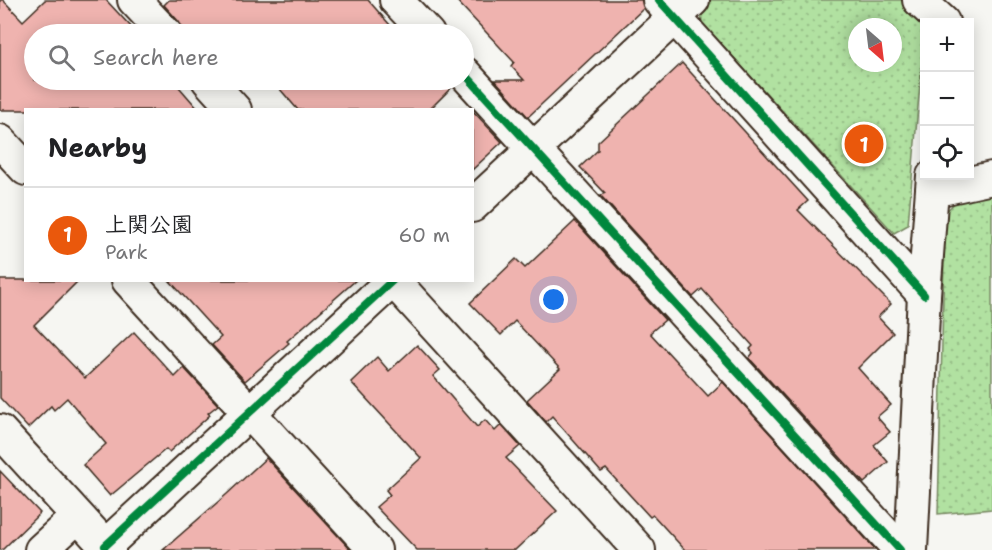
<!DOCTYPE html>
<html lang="en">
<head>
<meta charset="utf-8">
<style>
	:root { --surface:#fff; --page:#f6f6f6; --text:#202124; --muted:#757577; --line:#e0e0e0; --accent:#ea580c }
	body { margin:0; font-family:"Shantell Sans","Klee One",sans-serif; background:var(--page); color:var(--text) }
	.controls { position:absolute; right:18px; top:18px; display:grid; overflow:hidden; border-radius:0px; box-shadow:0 3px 15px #0003 }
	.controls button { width:54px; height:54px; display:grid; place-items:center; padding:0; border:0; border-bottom:2px solid var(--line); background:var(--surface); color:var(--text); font:30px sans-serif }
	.compass { position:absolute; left:848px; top:18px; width:54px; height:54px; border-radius:50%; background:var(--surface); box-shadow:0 3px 15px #0003; rotate:152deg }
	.you { position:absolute; left:554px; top:300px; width:21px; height:21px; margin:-15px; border:4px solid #fff; border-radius:50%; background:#1a73e8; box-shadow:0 0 0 9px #1a73e833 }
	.badge { display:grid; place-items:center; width:39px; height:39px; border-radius:50%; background:var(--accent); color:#fff; font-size:20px; font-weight:700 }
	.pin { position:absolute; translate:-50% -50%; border:3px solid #fff; box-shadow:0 2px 6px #0006 }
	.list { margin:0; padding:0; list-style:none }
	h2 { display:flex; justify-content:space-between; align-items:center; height:78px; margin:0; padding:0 24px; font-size:26px }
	h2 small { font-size:20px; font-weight:400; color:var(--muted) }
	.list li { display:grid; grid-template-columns:39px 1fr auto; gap:18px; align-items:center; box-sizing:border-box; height:96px; padding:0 24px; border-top:2px solid var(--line) }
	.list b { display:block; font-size:22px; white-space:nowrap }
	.list p { margin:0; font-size:20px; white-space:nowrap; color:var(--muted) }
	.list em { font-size:20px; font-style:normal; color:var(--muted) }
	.icon { flex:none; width:33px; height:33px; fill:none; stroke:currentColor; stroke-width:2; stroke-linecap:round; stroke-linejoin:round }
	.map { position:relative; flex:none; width:992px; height:550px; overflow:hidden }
	.search { position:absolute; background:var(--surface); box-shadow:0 3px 15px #0003; left:24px; top:24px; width:450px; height:66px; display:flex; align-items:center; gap:15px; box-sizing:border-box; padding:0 21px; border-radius:33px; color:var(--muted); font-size:22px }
	.panel { position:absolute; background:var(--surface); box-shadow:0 3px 15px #0003; left:24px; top:108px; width:450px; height:174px; border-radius:0px }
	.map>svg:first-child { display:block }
	.park { fill:url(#park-dots); stroke:#768660; stroke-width:1.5; fill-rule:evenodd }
	.building { fill:#efb3af; stroke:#3b2a1e; stroke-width:1.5 }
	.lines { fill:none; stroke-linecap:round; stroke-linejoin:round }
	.street-casing { stroke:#3b2a1e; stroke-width:36 }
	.street { stroke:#f6f6f2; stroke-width:32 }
	.cycleway-casing { stroke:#f6f6f2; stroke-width:11 }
	.cycleway { stroke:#00873e; stroke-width:8 }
</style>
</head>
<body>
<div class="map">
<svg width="992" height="550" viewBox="0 0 992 550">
	<defs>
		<pattern id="park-dots" width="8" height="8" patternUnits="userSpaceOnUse" patternTransform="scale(1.5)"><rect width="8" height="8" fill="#b1e1a1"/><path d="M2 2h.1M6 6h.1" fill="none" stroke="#99c18a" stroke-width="1.8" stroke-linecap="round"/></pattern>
	</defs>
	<rect width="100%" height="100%" fill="#f6f6f2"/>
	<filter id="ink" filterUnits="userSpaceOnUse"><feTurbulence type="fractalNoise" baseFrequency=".0167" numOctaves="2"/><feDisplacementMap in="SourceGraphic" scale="12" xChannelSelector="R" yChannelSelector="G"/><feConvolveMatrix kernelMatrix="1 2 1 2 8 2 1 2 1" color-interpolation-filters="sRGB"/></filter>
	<g filter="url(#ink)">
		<g class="park">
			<path d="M 708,0 L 904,0 C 914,11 925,20 924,36 L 908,225 L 894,233 L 702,23 L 701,7 ZM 857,27 L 893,27 L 893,63 L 857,63 Z"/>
			<polygon points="992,192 992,509 938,514 945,213 958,199"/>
		</g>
		<g class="building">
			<polygon points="0,0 3,0 23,21 45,0 106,0 135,31 137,30 142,34 34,34 34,80 173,80 199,110 0,110"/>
			<polygon points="169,0 368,0 398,34 183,34 183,29 179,22 164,5"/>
			<polygon points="456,0 642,0 644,8 528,117 495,80 524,80 511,66 514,62"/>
			<polygon points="682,63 808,201 798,210 891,304 878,317 893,333 858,368 891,405 877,417 890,432 874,445 888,462 864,483 749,358 753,353 750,349 753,346 702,289 693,297 601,196 605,193 580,167 598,150 598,142"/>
			<polygon points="288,80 448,80 452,87 429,110 298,110 279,88"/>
			<polygon points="472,110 502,142 472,170"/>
			<polygon points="575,221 665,320 650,333 708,396 723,382 876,550 685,550 653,515 650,517 606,469 601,472 552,416 546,422 527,400 560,369 515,321 501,335 470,303 516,259 525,268"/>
			<polygon points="0,280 79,280 34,325 85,378 134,332 175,377 184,368 218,405 208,413 210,415 169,452 166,449 110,496 83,465 106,444 67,398 54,410 51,406 28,428 0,398"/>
			<polygon points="169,280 356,280 287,341 289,343 245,381 212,345 221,337"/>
			<polygon points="417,345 440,370 433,376 477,427 485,420 495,431 501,425 520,446 506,458 557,511 515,550 417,550 376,507 390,495 386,490 421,458 351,382 377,357 389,371"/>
			<polygon points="266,458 351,550 163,550 227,494"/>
			<polygon points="0,471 40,513 2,550 0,550"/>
		</g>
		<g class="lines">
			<g class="street-casing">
				<g id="street">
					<polyline points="134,0 166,34"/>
					<polyline points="396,0 428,34"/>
					<polyline points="659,0 924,295"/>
					<polyline points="919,0 943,22"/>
					<polyline points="464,73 900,550"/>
					<polyline points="208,80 235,110"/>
					<polyline points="0,141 26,169"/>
					<polyline points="932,191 992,178"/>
					<polyline points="472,206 693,0"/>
					<polyline points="128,280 375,550"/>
					<polyline points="393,280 639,550"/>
					<polyline points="0,431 109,550"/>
					<polyline points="105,546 393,280"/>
					<polyline points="41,550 77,517"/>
					<polyline points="911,550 924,295 933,176"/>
				</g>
			</g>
			<use href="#street" class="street"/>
			<g class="cycleway-casing">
				<g id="cycleway">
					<polyline points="659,0 924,295"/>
					<polyline points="464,73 900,550"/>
					<polyline points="105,546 393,280"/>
				</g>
			</g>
			<use href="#cycleway" class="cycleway"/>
		</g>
	</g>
</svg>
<div class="controls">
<button>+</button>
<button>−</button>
<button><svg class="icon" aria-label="locate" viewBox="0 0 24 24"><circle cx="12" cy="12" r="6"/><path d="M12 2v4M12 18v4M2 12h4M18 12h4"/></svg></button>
</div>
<svg class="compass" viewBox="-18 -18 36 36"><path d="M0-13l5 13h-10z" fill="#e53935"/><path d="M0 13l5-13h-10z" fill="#757577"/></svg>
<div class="you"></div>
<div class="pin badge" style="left:864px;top:144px">1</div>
<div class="search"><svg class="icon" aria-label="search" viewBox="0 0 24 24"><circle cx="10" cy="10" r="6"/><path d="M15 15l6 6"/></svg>Search here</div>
<section class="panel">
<h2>Nearby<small></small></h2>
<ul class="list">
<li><span class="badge">1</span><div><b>上関公園</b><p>Park</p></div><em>60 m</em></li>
</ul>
</section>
</div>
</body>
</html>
